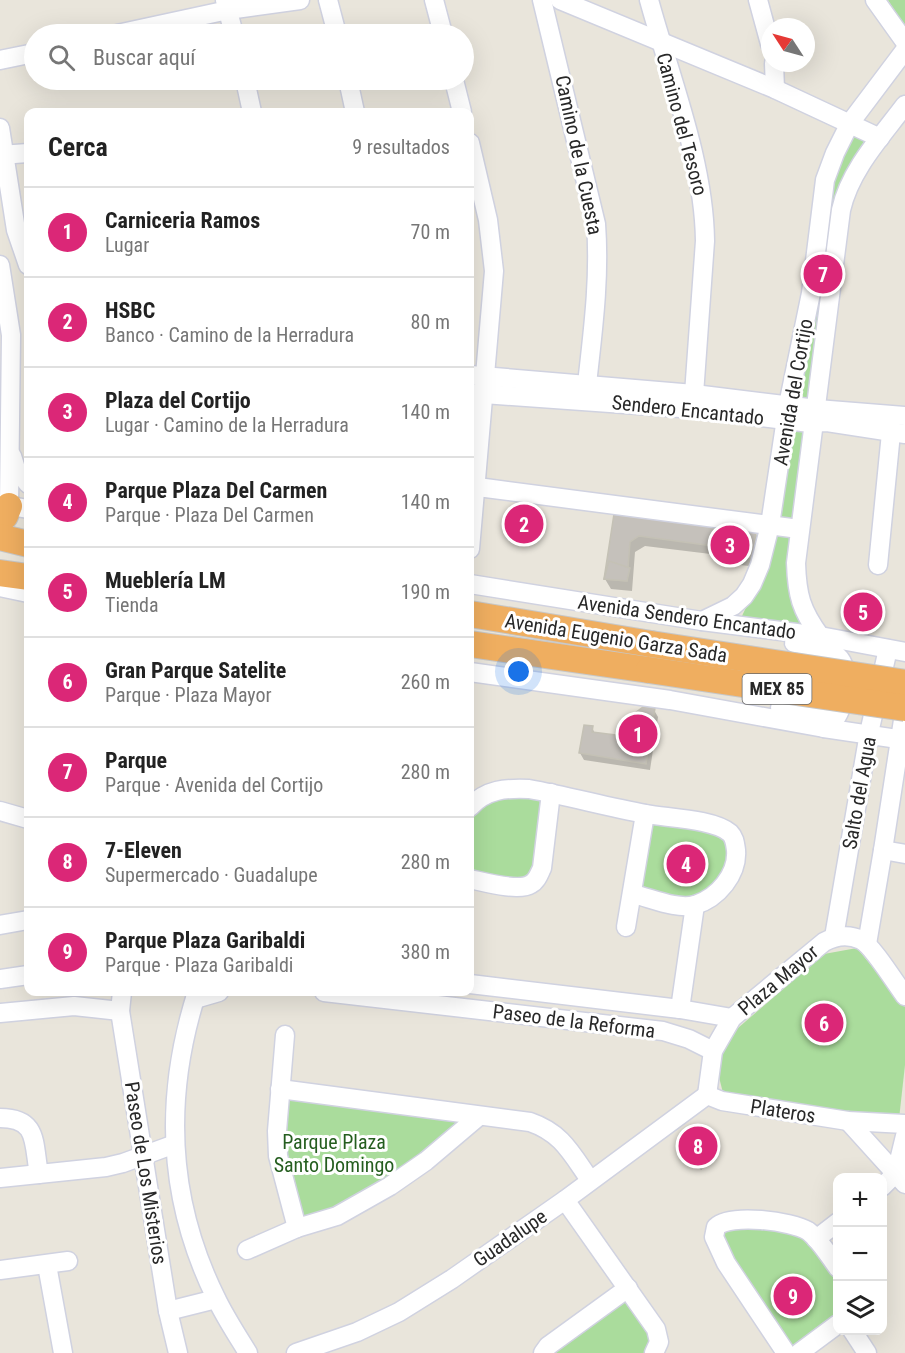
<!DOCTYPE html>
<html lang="es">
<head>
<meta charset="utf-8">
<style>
	:root { --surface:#fff; --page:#f6f6f6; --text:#222; --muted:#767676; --line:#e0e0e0; --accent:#db2777 }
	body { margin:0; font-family:"Roboto Condensed",sans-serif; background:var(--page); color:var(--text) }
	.controls { position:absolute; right:18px; bottom:18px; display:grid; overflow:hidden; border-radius:12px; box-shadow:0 6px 24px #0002 }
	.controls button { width:54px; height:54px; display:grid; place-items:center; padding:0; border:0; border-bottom:2px solid var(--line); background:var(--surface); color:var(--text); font:30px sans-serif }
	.compass { position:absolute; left:761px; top:18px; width:54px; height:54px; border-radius:50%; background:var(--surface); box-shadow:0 6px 24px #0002; rotate:306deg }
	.you { position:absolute; left:519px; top:672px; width:21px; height:21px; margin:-15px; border:4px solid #fff; border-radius:50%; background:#1a73e8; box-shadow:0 0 0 9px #1a73e833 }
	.badge { display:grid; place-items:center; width:39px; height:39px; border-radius:50%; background:var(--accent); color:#fff; font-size:20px; font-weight:700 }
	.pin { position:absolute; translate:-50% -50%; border:3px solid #fff; box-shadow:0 2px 6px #0006 }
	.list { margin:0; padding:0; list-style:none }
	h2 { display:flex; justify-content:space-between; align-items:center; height:78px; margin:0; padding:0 24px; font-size:26px }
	h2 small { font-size:20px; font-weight:400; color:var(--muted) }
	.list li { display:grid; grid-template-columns:39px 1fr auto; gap:18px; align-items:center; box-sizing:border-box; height:90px; padding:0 24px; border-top:2px solid var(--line) }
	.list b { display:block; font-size:22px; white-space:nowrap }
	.list p { margin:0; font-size:20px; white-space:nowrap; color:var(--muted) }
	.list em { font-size:20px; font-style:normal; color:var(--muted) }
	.icon { flex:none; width:33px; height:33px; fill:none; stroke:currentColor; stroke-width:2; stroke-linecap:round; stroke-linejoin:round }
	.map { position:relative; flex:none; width:905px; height:1353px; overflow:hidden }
	.search { position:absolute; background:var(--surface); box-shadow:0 6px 24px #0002; left:24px; top:24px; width:450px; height:66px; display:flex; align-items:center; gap:15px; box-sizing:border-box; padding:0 21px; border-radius:33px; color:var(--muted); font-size:22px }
	.panel { position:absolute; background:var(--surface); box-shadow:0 6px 24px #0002; left:24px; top:108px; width:450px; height:888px; border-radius:12px }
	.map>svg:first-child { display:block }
	.green { fill:#aadc9c }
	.shadow { fill:#0003 }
	.building { fill:#c5c1bb; stroke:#c4c1b5; stroke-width:1.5 }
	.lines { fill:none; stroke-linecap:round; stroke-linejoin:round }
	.minor-casing { stroke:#d0d2e0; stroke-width:21 }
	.highway-casing { stroke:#c7c7c7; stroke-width:28 }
	.minor { stroke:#fff; stroke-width:18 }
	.highway { stroke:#efae60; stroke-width:26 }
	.highway-bridge-casing { stroke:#c7c7c7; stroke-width:28; stroke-linecap:butt }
	.highway-bridge { stroke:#efae60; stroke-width:26 }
	.labels { text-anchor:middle; stroke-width:6; stroke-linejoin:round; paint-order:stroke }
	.shield { fill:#fff; stroke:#686868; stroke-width:1.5 }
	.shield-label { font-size:18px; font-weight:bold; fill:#282828 }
	.street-label { font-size:20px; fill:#282828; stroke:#fff }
	.park-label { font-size:20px; fill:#255e1f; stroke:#fff }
</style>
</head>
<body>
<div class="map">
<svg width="905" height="1353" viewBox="0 0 905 1353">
	<rect width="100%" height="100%" fill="#e9e5db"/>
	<g class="green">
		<polygon points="888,0 905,0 905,28"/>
		<polygon points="850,131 870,138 853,169 813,400 793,400 823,217"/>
		<polygon points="790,423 809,436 795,522 774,521"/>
		<polygon points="772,534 794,536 787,578 801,626 742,616 756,586"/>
		<polygon points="551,793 535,881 470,879 470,807 483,796"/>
		<polygon points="645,814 730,833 733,872 695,905 633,894"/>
		<polygon points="857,948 905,1007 905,1065 899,1119 725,1101 718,1073 724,1040 824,954"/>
		<polygon points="280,1089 478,1117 426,1161 297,1228 283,1177"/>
		<polygon points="790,1224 837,1268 837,1324 786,1353 716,1227"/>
		<polygon points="628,1288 656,1329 654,1353 543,1353"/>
	</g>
	<g class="shadow">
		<polygon points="615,515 755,532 760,542 758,567 740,565 735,557 645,546 635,552 632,591 611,589 605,579"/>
		<polygon points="654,710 658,717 650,770 584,760 580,753 592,727 595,734 625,738"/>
		<polygon points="682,1145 714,1149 718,1156 701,1170"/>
	</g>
	<g class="building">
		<polygon points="614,514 756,531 753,558 734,555 728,548 639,536 630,542 627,581 604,579"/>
		<polygon points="609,561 630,568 627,581 604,579"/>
		<polygon points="643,707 655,708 646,764 579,753 584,725 593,726 592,732 624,736 627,719"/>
		<polygon points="699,1128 716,1148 696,1164 680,1144"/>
	</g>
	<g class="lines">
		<g class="minor-casing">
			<g id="minor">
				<polyline points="225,0 234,34"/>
				<polyline points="328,0 337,34"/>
				<polyline points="434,0 443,34"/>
				<path d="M 542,0 L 596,224 C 600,278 593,330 587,384"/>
				<polyline points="560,0 775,89 880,138"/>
				<path d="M 649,0 C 670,77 704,161 705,241 L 694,394"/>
				<polyline points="758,0 770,44"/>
				<polyline points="875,0 905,42"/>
				<polyline points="117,34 228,10 300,0"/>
				<polyline points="0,60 34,53"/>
				<polyline points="774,63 775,89"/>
				<polyline points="245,80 252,112"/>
				<polyline points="348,80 355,112"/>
				<polyline points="454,80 462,112"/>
				<polyline points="0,128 16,230 28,265"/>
				<polyline points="470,143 488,220 494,271 470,549"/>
				<polyline points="0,155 28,153"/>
				<polyline points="0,265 11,335 9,506"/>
				<polyline points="470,375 694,394 817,409 905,416"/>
				<polyline points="470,393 694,409 810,423 827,422 905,434"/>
				<polyline points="12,456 16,469 28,484"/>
				<polyline points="470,486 799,529"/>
				<polyline points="0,504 28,509"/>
				<polyline points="878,565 891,433"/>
				<polyline points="470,584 702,621 820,636 905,652"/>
				<polyline points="0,587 28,593"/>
				<polyline points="702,621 733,606 744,596 752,584 760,565 770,525 788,405 811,293 825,180 835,153 850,123 905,50"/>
				<path d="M 820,636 C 801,610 797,595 796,563 L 841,210 C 850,170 881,137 905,105"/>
				<path d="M 794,643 C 807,646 824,647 835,654 C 852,665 846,705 835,719 C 832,723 828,725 824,728"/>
				<polyline points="470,672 670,700 824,728 905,740"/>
				<polyline points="780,708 829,714 840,709"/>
				<path d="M 470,807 C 486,789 506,788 529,789 C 568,796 607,807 646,814 C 667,818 714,819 730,833 C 735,838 735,844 736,850 C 738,874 718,898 695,905 C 677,910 651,898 633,894"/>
				<polyline points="0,811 28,819"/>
				<polyline points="883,850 905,854"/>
				<path d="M 470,879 C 484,882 519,892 531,884 C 537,881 539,874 542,868 L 551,793"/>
				<polyline points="0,925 28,920"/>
				<polyline points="626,927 645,814"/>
				<polyline points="834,937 869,733 888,649"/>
				<polyline points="867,944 883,850 905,707"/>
				<polyline points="0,979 28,975"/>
				<polyline points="470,984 680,1009 732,1018"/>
				<polyline points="122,992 120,1011 168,1311 178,1353"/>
				<path d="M 197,992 C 164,1095 167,1199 216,1298 C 225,1317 237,1335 248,1353"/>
				<polyline points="324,992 663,1031 689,1039 713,1051"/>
				<polyline points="195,999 219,992"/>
				<polyline points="680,1009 695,905"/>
				<polyline points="0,1013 74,1006 120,1011"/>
				<polyline points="285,1035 277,1131 278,1156 297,1228"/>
				<path d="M 280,1089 L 530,1122 C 562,1133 571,1153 590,1180"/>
				<path d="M 707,1095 L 713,1051 L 732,1018 L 824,942 C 835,936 849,934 861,940 C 872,945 896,984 905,996"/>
				<polyline points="707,1095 722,1101 848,1121 905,1124"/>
				<path d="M 0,1118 C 39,1118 33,1143 39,1174"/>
				<polyline points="848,1121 905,1184"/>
				<polyline points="0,1178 106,1167 123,1163 175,1144"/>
				<polyline points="882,1187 896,1173 905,1136"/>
				<polyline points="565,1200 656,1329 659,1342 654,1353"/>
				<polyline points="816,1239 838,1222"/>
				<polyline points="247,1250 297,1228 337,1216 390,1186 426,1161 478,1117"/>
				<polyline points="47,1265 63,1353"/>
				<polyline points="0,1270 68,1261"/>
				<polyline points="168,1311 216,1299"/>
				<polyline points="852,1330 867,1353"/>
				<polyline points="296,1353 357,1332 399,1312 452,1279 565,1200 707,1095"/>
				<polyline points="543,1353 548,1346 628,1288"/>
				<path d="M 786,1353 L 726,1263 L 714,1237 L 716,1227 C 730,1213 792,1221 808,1231 C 820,1240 829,1256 838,1268"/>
				<polyline points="799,1353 838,1324"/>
			</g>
		</g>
		<g class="highway-casing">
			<g id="highway">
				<polyline points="0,521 5,516 9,506"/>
				<polyline points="0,537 28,544"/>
				<polyline points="0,573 28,577"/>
				<polyline points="470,614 651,644"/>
				<polyline points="470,644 649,670"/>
			</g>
		</g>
		<use href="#minor" class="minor"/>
		<use href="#highway" class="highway"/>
		<g class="highway-bridge-casing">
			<g id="highway-bridge">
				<polyline points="651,644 905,683"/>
				<polyline points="649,670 905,708"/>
			</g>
		</g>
		<use href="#highway-bridge" class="highway-bridge"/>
	</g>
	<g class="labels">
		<rect class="shield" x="742.5" y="674" width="69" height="30" rx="4.5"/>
		<g class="shield-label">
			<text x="777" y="695">MEX 85</text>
		</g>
		<g class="street-label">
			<text transform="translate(682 124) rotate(75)" y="7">Camino del Tesoro</text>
			<text transform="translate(579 155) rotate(78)" y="7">Camino de la Cuesta</text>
			<text transform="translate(793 392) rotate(-80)" y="7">Avenida del Cortijo</text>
			<text transform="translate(688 410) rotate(6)" y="7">Sendero Encantado</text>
			<text transform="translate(687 617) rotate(8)" y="7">Avenida Sendero Encantado</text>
			<text transform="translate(616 638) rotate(9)" y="7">Avenida Eugenio Garza Sada</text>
			<text transform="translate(859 793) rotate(-80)" y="7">Salto del Agua</text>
			<text transform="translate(778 980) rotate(-40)" y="7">Plaza Mayor</text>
			<text transform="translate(574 1021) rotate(7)" y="7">Paseo de la Reforma</text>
			<text transform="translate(783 1111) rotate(9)" y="7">Plateros</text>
			<text transform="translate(146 1173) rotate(81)" y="7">Paseo de Los Misterios</text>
			<text transform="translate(510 1238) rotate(-35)" y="7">Guadalupe</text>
		</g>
		<g class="park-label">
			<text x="334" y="1149">Parque Plaza<tspan x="334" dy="23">Santo Domingo</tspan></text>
		</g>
	</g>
</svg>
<div class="controls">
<button>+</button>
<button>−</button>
<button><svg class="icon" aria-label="layers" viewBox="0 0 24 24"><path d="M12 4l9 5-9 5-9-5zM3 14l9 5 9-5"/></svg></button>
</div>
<svg class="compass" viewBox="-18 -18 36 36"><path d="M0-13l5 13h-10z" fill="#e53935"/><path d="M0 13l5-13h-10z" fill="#767676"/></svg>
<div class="you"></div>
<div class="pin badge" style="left:638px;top:734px">1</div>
<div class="pin badge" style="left:524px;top:524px">2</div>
<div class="pin badge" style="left:730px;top:545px">3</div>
<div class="pin badge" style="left:686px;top:864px">4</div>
<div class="pin badge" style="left:863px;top:612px">5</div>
<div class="pin badge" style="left:824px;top:1023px">6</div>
<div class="pin badge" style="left:823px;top:274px">7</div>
<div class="pin badge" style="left:698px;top:1146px">8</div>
<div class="pin badge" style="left:793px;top:1296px">9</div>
<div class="search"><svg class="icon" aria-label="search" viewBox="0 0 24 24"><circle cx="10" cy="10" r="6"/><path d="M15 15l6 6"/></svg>Buscar aquí</div>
<section class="panel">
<h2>Cerca<small>9 resultados</small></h2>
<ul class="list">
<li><span class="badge">1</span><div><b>Carniceria Ramos</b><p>Lugar</p></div><em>70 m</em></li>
<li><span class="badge">2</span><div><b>HSBC</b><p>Banco · Camino de la Herradura</p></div><em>80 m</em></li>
<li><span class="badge">3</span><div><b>Plaza del Cortijo</b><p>Lugar · Camino de la Herradura</p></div><em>140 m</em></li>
<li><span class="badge">4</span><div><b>Parque Plaza Del Carmen</b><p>Parque · Plaza Del Carmen</p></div><em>140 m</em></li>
<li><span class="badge">5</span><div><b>Mueblería LM</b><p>Tienda</p></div><em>190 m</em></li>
<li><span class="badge">6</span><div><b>Gran Parque Satelite</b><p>Parque · Plaza Mayor</p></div><em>260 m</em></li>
<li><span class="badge">7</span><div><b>Parque</b><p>Parque · Avenida del Cortijo</p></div><em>280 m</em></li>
<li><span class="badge">8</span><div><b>7-Eleven</b><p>Supermercado · Guadalupe</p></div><em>280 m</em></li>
<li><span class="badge">9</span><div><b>Parque Plaza Garibaldi</b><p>Parque · Plaza Garibaldi</p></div><em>380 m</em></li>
</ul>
</section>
</div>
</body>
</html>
